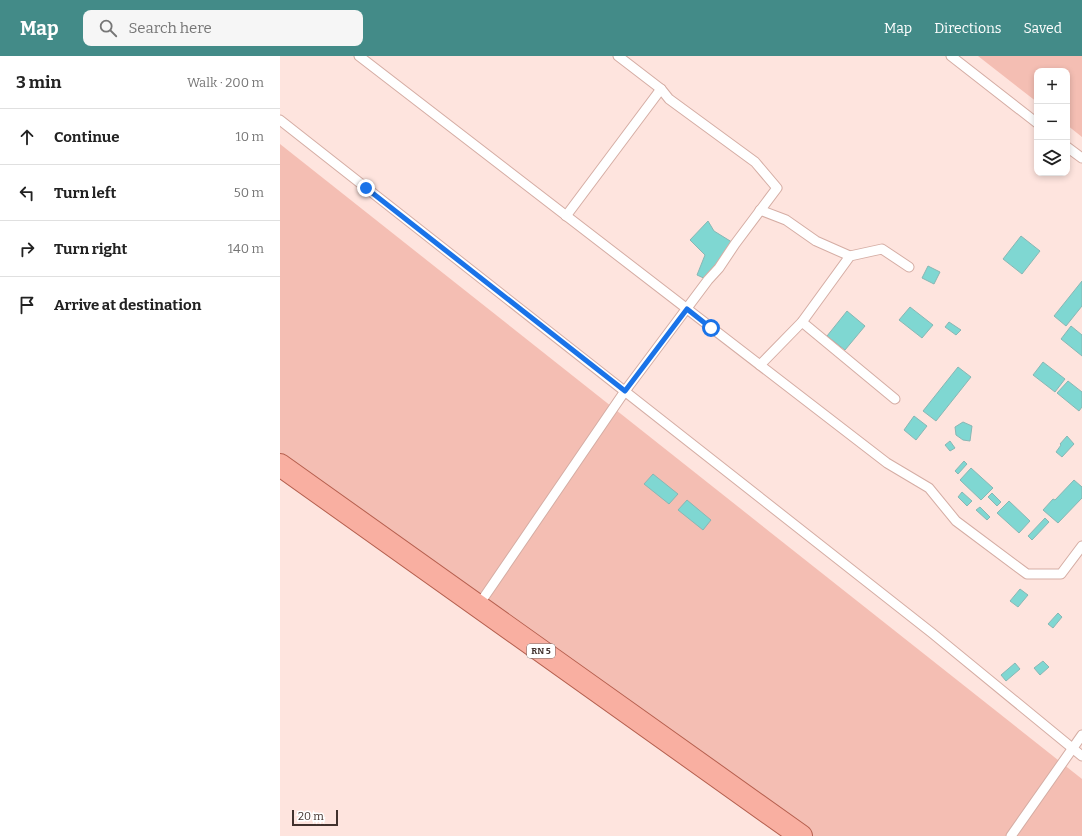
<!DOCTYPE html>
<html lang="en">
<head>
<meta charset="utf-8">
<style>
	:root { --surface:#fff; --page:#f6f6f6; --text:#222; --muted:#767676; --line:#e0e0e0; --accent:#438b88 }
	body { margin:0; font-family:Bitter,serif; background:var(--page); color:var(--text) }
	.controls { position:absolute; right:12px; top:12px; display:grid; overflow:hidden; border-radius:8px; box-shadow:0 2px 6px #0003 }
	.controls button { width:36px; height:36px; display:grid; place-items:center; padding:0; border:0; border-bottom:1px solid var(--line); background:var(--surface); color:var(--text); font:20px sans-serif }
	.scale { position:absolute; left:12px; bottom:10px; width:46px; box-sizing:border-box; padding-left:4px; border:2px solid #41312d; border-top:0; font-size:11px; line-height:14px; white-space:nowrap; color:#41312d; -webkit-text-stroke:3px #fff; paint-order:stroke }
	.stop { position:absolute; width:12px; height:12px; margin:-9px; border:3px solid #1a73e8; border-radius:50%; background:#fff }
	.stop.end { background:#1a73e8; border-color:#fff; box-shadow:0 1px 4px #0008 }
	.list { margin:0; padding:0; list-style:none }
	h2 { display:flex; justify-content:space-between; align-items:center; height:52px; margin:0; padding:0 16px; font-size:17px }
	h2 small { font-size:13px; font-weight:400; color:var(--muted) }
	.list li { display:grid; grid-template-columns:26px 1fr auto; gap:12px; align-items:center; box-sizing:border-box; height:56px; padding:0 16px; border-top:1px solid var(--line) }
	.list b { display:block; font-size:15px; white-space:nowrap }
	.list em { font-size:13px; font-style:normal; color:var(--muted) }
	.icon { flex:none; width:22px; height:22px; fill:none; stroke:currentColor; stroke-width:2; stroke-linecap:round; stroke-linejoin:round }
	.map { position:relative; flex:none; width:802px; height:780px; overflow:hidden }
	header { display:flex; align-items:center; gap:24px; box-sizing:border-box; height:56px; padding:0 20px; background:var(--accent); color:#fff }
	header strong { font-size:19px }
	nav { display:flex; gap:22px; margin-inline-start:auto; font-size:14px }
	.search { width:280px; height:36px; background:var(--page); display:flex; align-items:center; gap:10px; box-sizing:border-box; padding:0 14px; border-radius:8px; color:var(--muted); font-size:15px }
	main { display:flex }
	aside { flex:1; background:var(--surface) }
	.map>svg:first-child { display:block }
	.green { fill:#f4beb3 }
	.building { fill:#7fd7d2; stroke:#88b7b4 }
	.lines { fill:none; stroke-linecap:round; stroke-linejoin:round }
	.service-casing { stroke:#d5ada4; stroke-width:11 }
	.primary-casing { stroke:#b6604f; stroke-width:24 }
	.service { stroke:#fff; stroke-width:9 }
	.primary { stroke:#f9afa1; stroke-width:22 }
	.route { stroke:#1a73e8; stroke-width:5 }
	.labels { text-anchor:middle; stroke-width:3; stroke-linejoin:round; paint-order:stroke }
	.shield { fill:#fff; stroke:#7a6f6c; stroke-width:1 }
	.shield-label { font-size:9px; font-weight:bold; fill:#41312d }
</style>
</head>
<body>
<header>
<strong>Map</strong>
<div class="search"><svg class="icon" aria-label="search" viewBox="0 0 24 24"><circle cx="10" cy="10" r="6"/><path d="M15 15l6 6"/></svg>Search here</div>
<nav><a>Map</a><a>Directions</a><a>Saved</a></nav>
</header>
<main>
<aside>
<h2>3 min<small>Walk · 200 m</small></h2>
<ul class="list">
<li><svg class="icon" aria-label="ahead" viewBox="0 0 24 24"><path d="M12 20V5M6 11l6-6 6 6"/></svg><div><b>Continue</b></div><em>10 m</em></li>
<li><svg class="icon" aria-label="left" viewBox="0 0 24 24"><path d="M17 20v-9H6M10 6l-5 5 5 5"/></svg><div><b>Turn left</b></div><em>50 m</em></li>
<li><svg class="icon" aria-label="right" viewBox="0 0 24 24"><path d="M7 20v-9h11M14 6l5 5-5 5"/></svg><div><b>Turn right</b></div><em>140 m</em></li>
<li><svg class="icon" aria-label="arrive" viewBox="0 0 24 24"><path d="M6 21V4h12l-3 4 3 4H6"/></svg><div><b>Arrive at destination</b></div></li>
</ul>
</aside>
<div class="map">
<svg width="802" height="780" viewBox="0 0 802 780">
	<rect width="100%" height="100%" fill="#fee4de"/>
	<g class="green">
		<polygon points="698,0 802,0 802,81 787,69 787,15 757,15 757,46"/>
		<polygon points="0,88 802,723 802,780 506,780 0,415"/>
	</g>
	<g class="building">
		<polygon points="428,165 434,175 455,188 428,224 417,219 425,199 410,184"/>
		<polygon points="741,180 760,195 742,218 723,203"/>
		<polygon points="648,210 660,216 654,228 642,222"/>
		<polygon points="802,225 802,250 786,270 774,260"/>
		<polygon points="630,251 653,269 642,282 619,264"/>
		<polygon points="567,255 585,270 565,294 547,280"/>
		<polygon points="669,266 681,274 676,279 665,271"/>
		<polygon points="791,270 802,279 802,300 781,283"/>
		<polygon points="763,306 785,323 775,336 753,319"/>
		<polygon points="678,311 691,321 656,365 643,355"/>
		<polygon points="788,325 802,336 802,351 799,355 777,337"/>
		<polygon points="634,360 647,370 636,384 624,374"/>
		<polygon points="683,366 692,370 690,385 683,384 676,379 675,371"/>
		<polygon points="787,380 794,388 782,401 776,396 781,389 780,388"/>
		<polygon points="670,385 675,392 670,395 665,389"/>
		<polygon points="684,405 687,408 678,418 675,415"/>
		<polygon points="691,412 713,432 701,444 680,424"/>
		<polygon points="373,418 398,438 389,448 364,428"/>
		<polygon points="794,424 802,431 802,442 778,467 763,454 773,443 775,444"/>
		<polygon points="682,436 692,445 687,450 678,441"/>
		<polygon points="712,437 721,446 717,450 708,441"/>
		<polygon points="407,444 431,464 423,474 398,454"/>
		<polygon points="729,445 750,465 739,477 717,457"/>
		<polygon points="700,451 710,461 707,464 696,454"/>
		<polygon points="765,462 769,466 752,484 748,480"/>
		<polygon points="740,533 748,539 738,551 730,545"/>
		<polygon points="778,557 782,561 773,572 768,568"/>
		<polygon points="763,605 769,611 760,619 754,612"/>
		<polygon points="735,607 740,613 726,625 721,619"/>
	</g>
	<g class="lines">
		<g class="service-casing">
			<g id="service">
				<polyline points="79,0 607,407 649,432 676,465 747,518 781,518 802,490"/>
				<polyline points="671,0 757,67"/>
				<polyline points="0,64 652,577 802,700"/>
				<polyline points="787,91 802,102"/>
				<polyline points="480,154 506,164 536,185 570,200"/>
				<polyline points="286,160 381,33"/>
				<polyline points="522,266 615,343"/>
				<polyline points="480,309 522,266 570,200 602,193 629,211"/>
				<polyline points="198,550 345,335 428,224 439,212 455,188 497,132 475,106 389,43 381,33 338,0"/>
				<polyline points="731,780 802,679"/>
			</g>
		</g>
		<g class="primary-casing">
			<polyline id="primary" points="0,409 521,780"/>
		</g>
		<use href="#service" class="service"/>
		<use href="#primary" class="primary"/>
	</g>
	<g class="lines">
		<polyline class="route" points="86,132 345,335 407,253 431,272"/>
	</g>
	<g class="labels">
		<rect class="shield" x="247" y="588" width="28" height="14" rx="3"/>
		<g class="shield-label">
			<text x="261" y="598">RN 5</text>
		</g>
	</g>
</svg>
<div class="controls">
<button>+</button>
<button>−</button>
<button><svg class="icon" aria-label="layers" viewBox="0 0 24 24"><path d="M12 4l9 5-9 5-9-5zM3 14l9 5 9-5"/></svg></button>
</div>
<div class="scale">20 m</div>
<div class="stop" style="left:431px;top:272px"></div>
<div class="stop end" style="left:86px;top:132px"></div>
</div>
</main>
</body>
</html>
